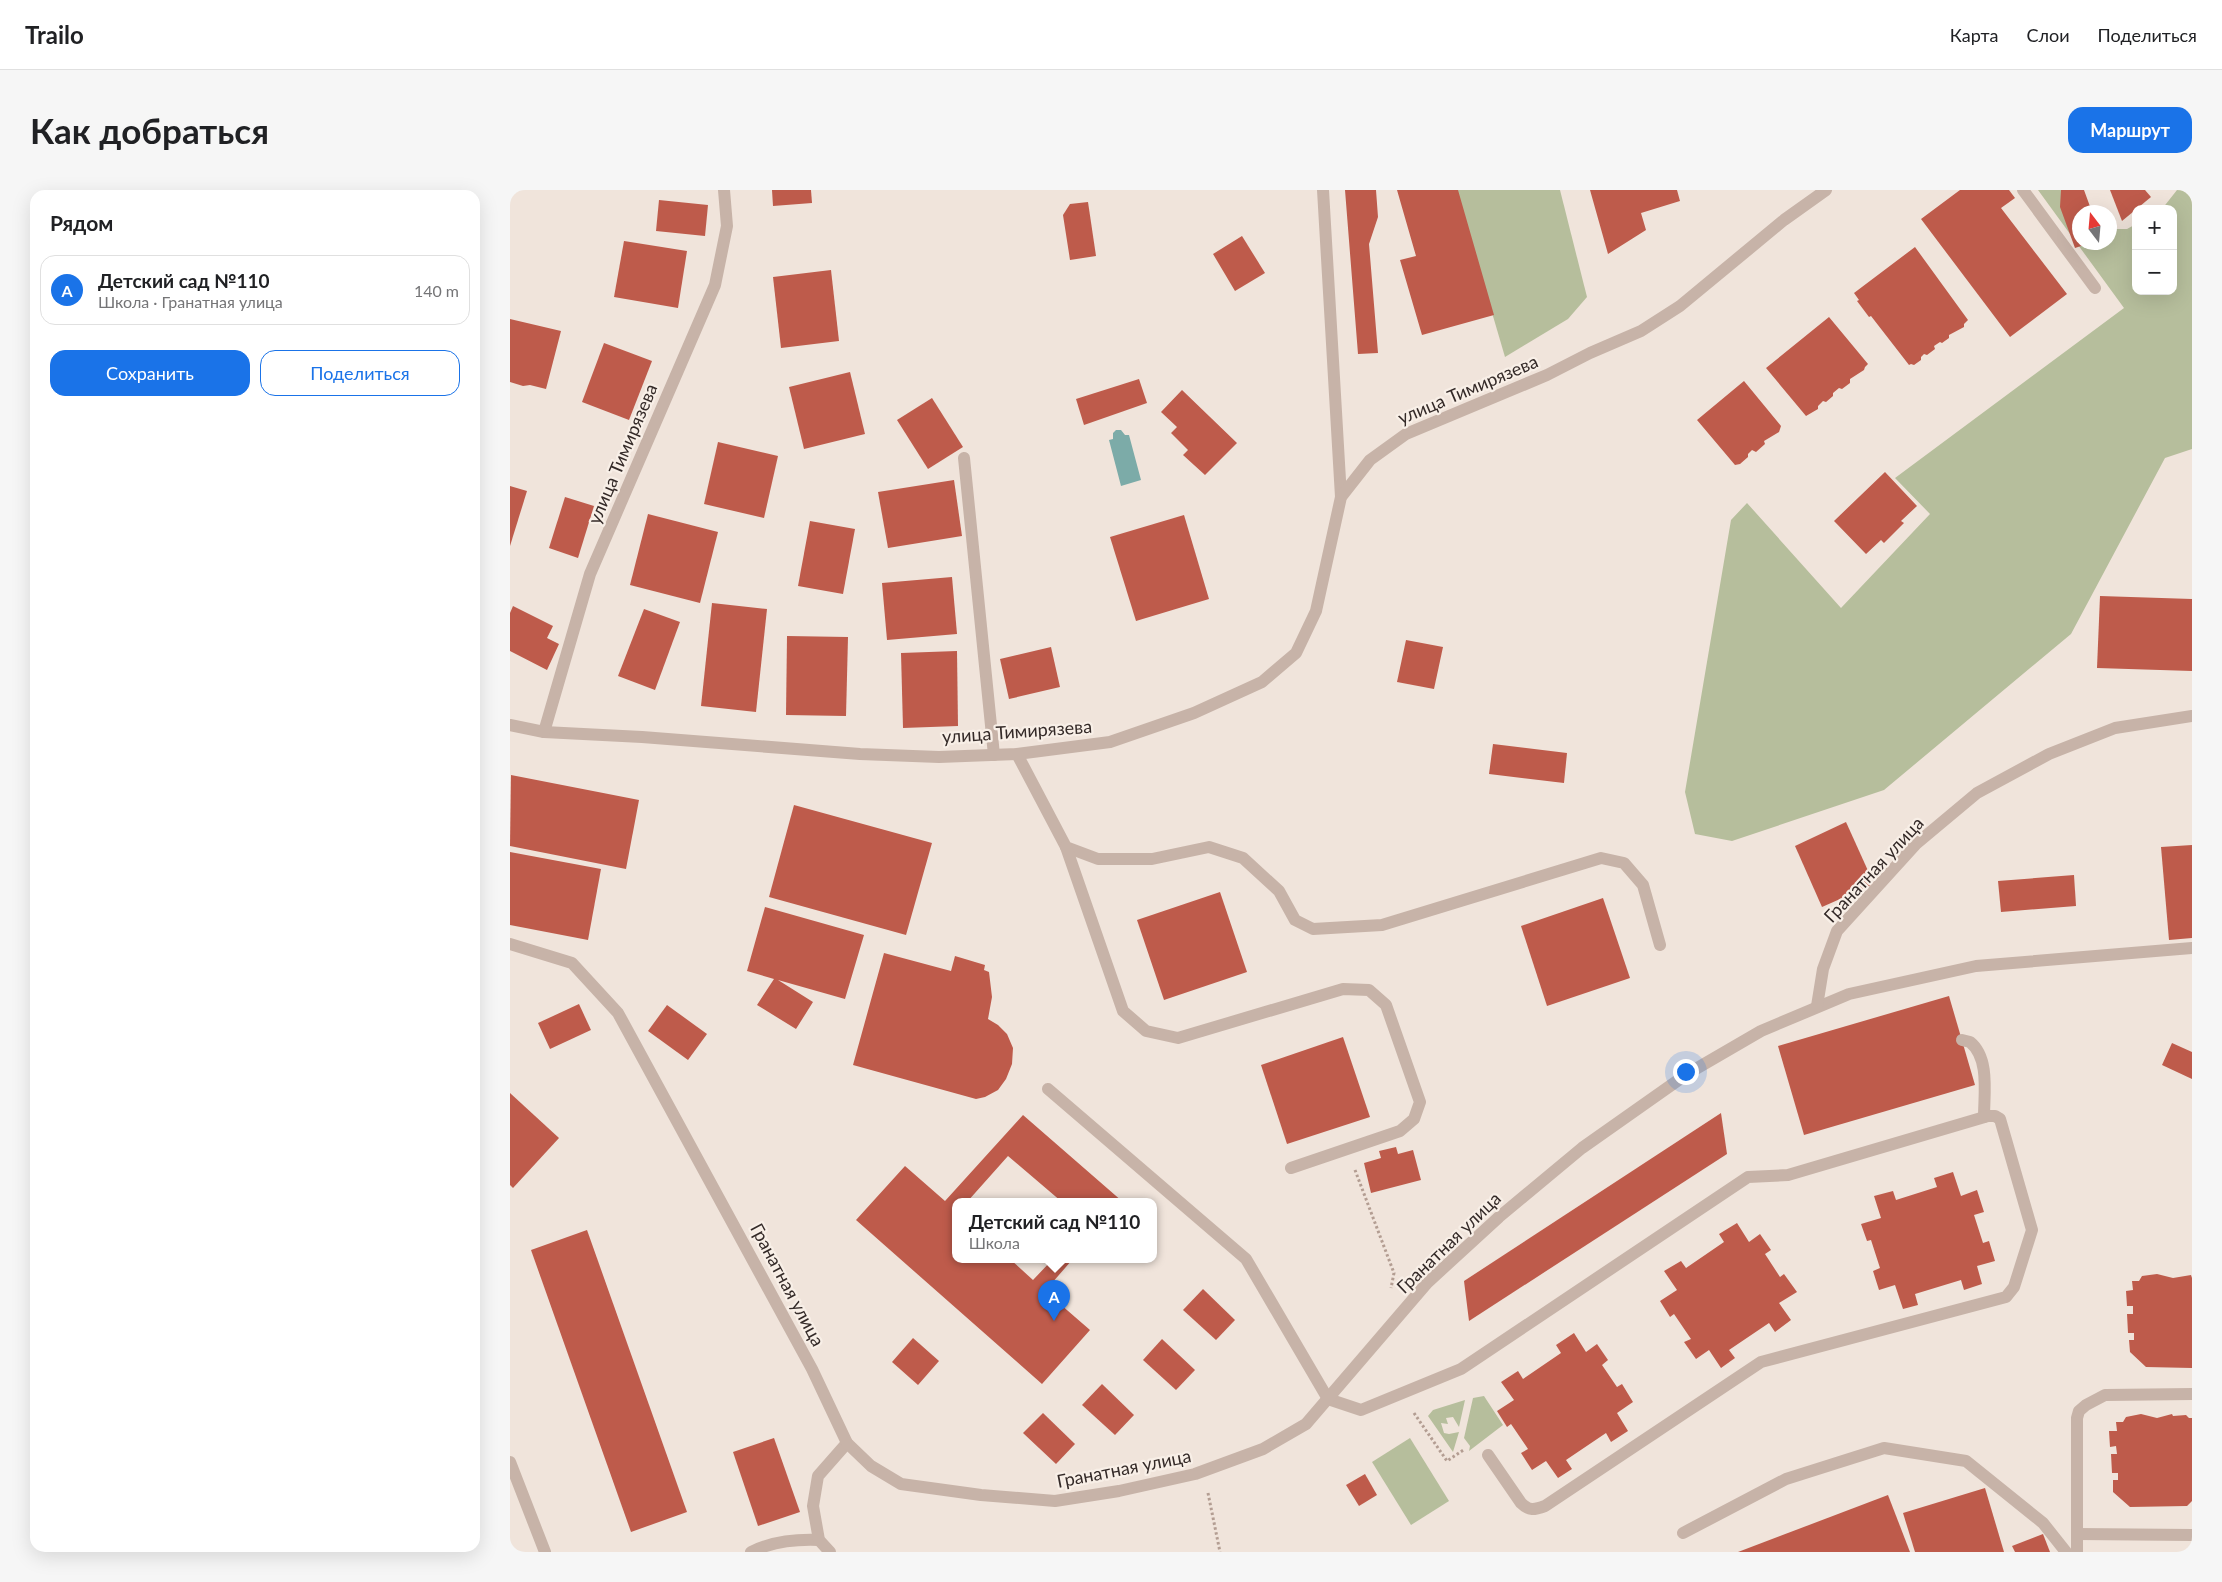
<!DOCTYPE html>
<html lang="ru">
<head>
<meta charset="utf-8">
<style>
	:root { --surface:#fff; --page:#f6f6f6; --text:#202124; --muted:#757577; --line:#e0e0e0; --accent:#1a73e8 }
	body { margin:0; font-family:Lato,sans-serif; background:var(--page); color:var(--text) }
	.controls { position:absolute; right:15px; top:15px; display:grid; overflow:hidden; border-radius:10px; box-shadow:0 5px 20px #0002 }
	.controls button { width:45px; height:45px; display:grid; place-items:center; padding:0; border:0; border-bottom:1px solid var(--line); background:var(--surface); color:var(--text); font:25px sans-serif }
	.compass { position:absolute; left:1562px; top:15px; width:45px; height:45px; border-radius:50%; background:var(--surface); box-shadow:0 5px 20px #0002; rotate:344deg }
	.you { position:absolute; left:1175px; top:881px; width:18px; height:18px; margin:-12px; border:4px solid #fff; border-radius:50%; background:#1a73e8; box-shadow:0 0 0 8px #1a73e833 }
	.badge { display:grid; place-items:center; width:32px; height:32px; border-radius:50%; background:var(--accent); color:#fff; font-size:16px; font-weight:700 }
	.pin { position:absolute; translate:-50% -41px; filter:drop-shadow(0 1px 2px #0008) }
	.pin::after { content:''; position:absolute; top:26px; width:18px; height:15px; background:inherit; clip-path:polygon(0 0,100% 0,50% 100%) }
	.popup { position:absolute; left:442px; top:1008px; width:205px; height:65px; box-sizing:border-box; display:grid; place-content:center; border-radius:10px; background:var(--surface); filter:drop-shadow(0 1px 4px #0005); font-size:16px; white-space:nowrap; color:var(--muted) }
	.popup b { font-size:19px; color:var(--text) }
	.popup::after { content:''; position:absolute; left:50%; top:100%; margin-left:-10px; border:10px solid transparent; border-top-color:var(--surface) }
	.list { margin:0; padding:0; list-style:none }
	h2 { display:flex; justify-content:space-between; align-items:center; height:65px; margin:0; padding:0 20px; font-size:21px }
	h2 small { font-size:16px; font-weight:400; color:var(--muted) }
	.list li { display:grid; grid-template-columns:32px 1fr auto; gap:15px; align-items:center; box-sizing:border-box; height:70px; margin:0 10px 10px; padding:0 10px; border:1px solid var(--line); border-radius:15px }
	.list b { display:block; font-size:19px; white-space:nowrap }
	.list p { margin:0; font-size:16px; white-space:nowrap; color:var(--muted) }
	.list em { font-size:16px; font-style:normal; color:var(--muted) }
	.actions { display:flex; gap:10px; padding:15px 20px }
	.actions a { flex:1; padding:11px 0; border:1px solid var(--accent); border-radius:15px; text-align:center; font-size:18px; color:var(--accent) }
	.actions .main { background:var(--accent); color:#fff }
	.map { position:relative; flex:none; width:1682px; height:1362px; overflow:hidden; border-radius:15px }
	header { display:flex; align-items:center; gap:30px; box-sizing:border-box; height:70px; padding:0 25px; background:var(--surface); border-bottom:1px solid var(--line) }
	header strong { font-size:24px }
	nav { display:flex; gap:28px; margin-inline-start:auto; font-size:18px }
	.intro { display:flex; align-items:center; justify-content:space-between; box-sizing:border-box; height:120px; padding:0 30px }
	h1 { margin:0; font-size:35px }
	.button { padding:12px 22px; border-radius:15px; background:var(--accent); color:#fff; font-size:18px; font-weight:700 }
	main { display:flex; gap:30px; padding:0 30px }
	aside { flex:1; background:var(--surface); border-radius:15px; box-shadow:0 5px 20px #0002 }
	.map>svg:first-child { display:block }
	.green { fill:#b6be9c }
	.water { fill:#7caba8 }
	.building { fill:#be5b4b }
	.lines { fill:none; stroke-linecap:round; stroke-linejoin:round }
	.path { stroke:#b39d92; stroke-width:3; stroke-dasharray:2.5 2.5; stroke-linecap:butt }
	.service { stroke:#c7b3a8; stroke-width:12 }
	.minor { stroke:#c7b3a8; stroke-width:12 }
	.labels { text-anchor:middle; stroke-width:4.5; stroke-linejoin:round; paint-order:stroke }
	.street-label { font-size:18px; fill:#342a28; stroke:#f8efe7 }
</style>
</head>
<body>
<header>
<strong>Trailo</strong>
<nav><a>Карта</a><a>Слои</a><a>Поделиться</a></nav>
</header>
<div class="intro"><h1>Как добраться</h1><a class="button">Маршрут</a></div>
<main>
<aside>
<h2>Рядом<small></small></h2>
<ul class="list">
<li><span class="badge">A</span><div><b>Детский сад №110</b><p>Школа · Гранатная улица</p></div><em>140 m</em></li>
</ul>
<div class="actions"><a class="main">Сохранить</a><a>Поделиться</a></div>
</aside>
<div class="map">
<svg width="1682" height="1362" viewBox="0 0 1682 1362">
	<rect width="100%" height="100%" fill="#f0e4db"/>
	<g class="green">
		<polygon points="946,0 1050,0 1077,107 1058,129 995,167"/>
		<polygon points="1528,0 1561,0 1575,22 1570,22 1570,52 1600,52 1600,39 1617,39 1626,34 1626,101 1663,101 1663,19 1652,19 1667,0 1682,0 1682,259 1655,268 1561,444 1374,600 1222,651 1185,644 1175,602 1221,330 1237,313 1331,418 1420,324 1385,288 1614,118"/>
		<polygon points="974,1206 993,1235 959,1261 960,1256 954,1248 963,1208"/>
		<polygon points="955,1210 949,1237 943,1227 936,1228 938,1234 931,1233 934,1243 939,1244 949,1242 943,1262 918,1226 923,1220"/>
		<polygon points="900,1248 939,1311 901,1335 862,1272"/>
	</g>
	<polygon class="water" points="606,240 611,240 615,245 619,245 631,290 611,296 599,250 603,249 603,243"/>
	<g class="building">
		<polygon points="262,0 301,0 302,13 263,16"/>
		<polygon points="835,0 866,0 868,27 859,54 868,163 848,164"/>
		<polygon points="887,0 948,0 984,125 912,145 890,70 906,66"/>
		<polygon points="1080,0 1167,0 1170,11 1131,23 1136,40 1098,64"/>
		<polygon points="1450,0 1499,0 1505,8 1491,18 1557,104 1500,147 1411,29"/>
		<polygon points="1551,0 1574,0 1582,22 1570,22 1570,52 1580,53 1565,58 1550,17"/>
		<polygon points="1600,0 1635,0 1641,7 1612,31"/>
		<polygon points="149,10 198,15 195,46 146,41"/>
		<polygon points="578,12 586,66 560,70 553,25 560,14"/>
		<polygon points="732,46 755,83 725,101 703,64"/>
		<polygon points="114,51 177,61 168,118 104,107"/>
		<polygon points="1405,57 1458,130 1454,134 1454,137 1439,145 1439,148 1432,153 1430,152 1424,156 1425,159 1417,165 1414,164 1411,167 1411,170 1404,175 1401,174 1399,175 1361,126 1359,127 1347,111 1349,110 1344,103"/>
		<polygon points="321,80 329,151 271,158 263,87"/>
		<polygon points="1319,127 1358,174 1355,177 1354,180 1340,189 1340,193 1332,199 1329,198 1323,203 1323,206 1316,212 1313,211 1308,216 1308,219 1296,226 1256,178"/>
		<polygon points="0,129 51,141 36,199 20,195 13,196 0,192"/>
		<polygon points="94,153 142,171 119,230 72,212"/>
		<polygon points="340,182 355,244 294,259 279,197"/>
		<polygon points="629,189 637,213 574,235 566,209"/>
		<polygon points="1234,191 1271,236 1269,242 1254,251 1255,254 1246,262 1242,260 1238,264 1238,267 1230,274 1225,275 1187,230"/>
		<polygon points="672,200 727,253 695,285 673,265 678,260 661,243 667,237 651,222"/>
		<polygon points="422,208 453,257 418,279 387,230"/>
		<polygon points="208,252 268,266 254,328 194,314"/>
		<polygon points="1375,282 1407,316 1391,331 1394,333 1374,353 1371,350 1356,364 1324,331"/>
		<polygon points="444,290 452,346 378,358 368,302"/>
		<polygon points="0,296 17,301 0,356"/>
		<polygon points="55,307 84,316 68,368 39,358"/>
		<polygon points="138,324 208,342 190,413 120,395"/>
		<polygon points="674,325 699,409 626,431 600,347"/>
		<polygon points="300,331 345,339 333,404 288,396"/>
		<polygon points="442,387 447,444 377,450 372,393"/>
		<polygon points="1590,406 1682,409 1682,481 1587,478"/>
		<polygon points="202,413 257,419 246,522 191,516"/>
		<polygon points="3,416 43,436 37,448 49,454 37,480 0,461 0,423"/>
		<polygon points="134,419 170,432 145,500 108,486"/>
		<polygon points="277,446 338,447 336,526 276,525"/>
		<polygon points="896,450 933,457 924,499 887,492"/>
		<polygon points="541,457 550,497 499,509 490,469"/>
		<polygon points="447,461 448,536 393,538 391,463"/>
		<polygon points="983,554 1057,563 1054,593 979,584"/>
		<polygon points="1,585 129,610 116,679 0,656"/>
		<polygon points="284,615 422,653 396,745 259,707"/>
		<polygon points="1336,632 1364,694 1312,717 1285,656"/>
		<polygon points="1682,655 1682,748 1659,750 1651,657"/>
		<polygon points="0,662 91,679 78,750 0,735"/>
		<polygon points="1564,685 1566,716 1491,722 1488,691"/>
		<polygon points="710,702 737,782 654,810 627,730"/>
		<polygon points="1093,708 1120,788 1037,816 1011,736"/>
		<polygon points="255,717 354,745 335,809 268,790 303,812 286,839 247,815 264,789 237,781"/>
		<polygon points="374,763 441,781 445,766 475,775 474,780 479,782 482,807 478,829 488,835 497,844 503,858 502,874 496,889 488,900 475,907 466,909 343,875"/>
		<polygon points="1439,806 1465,895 1294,945 1268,856"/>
		<polygon points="69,814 81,840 40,859 28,833"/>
		<polygon points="157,815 197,844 178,870 138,841"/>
		<polygon points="833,847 860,927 777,954 751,875"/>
		<polygon points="1662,853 1682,862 1682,889 1652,875"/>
		<polygon points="0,903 49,948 3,998 0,995"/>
		<polygon points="1211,923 1217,964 959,1131 954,1091"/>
		<polygon points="513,925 613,1012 552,1012 498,966 457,1012 445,1012 445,1070 501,1070 523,1090 542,1070 562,1070 535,1101 580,1140 532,1194 346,1030 395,976 435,1011"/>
		<polygon points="886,957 888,964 903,960 911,990 861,1003 854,973 871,968 869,961"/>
		<polygon points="1443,982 1451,1006 1467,1000 1474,1022 1464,1025 1473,1053 1479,1051 1485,1071 1467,1076 1472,1094 1454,1100 1451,1090 1405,1104 1408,1115 1393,1119 1385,1095 1369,1100 1363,1081 1370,1078 1361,1050 1357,1051 1351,1034 1371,1028 1364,1006 1383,1001 1386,1010 1427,997 1424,988"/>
		<polygon points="1227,1033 1239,1052 1250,1044 1261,1060 1255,1064 1270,1087 1274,1084 1287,1102 1269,1113 1281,1130 1265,1142 1259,1133 1219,1160 1225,1168 1211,1178 1199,1160 1186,1169 1174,1152 1181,1149 1164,1124 1160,1127 1150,1111 1167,1100 1154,1081 1171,1071 1176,1078 1214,1052 1209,1044"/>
		<polygon points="77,1040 177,1322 121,1342 21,1060"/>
		<polygon points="1647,1084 1663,1088 1681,1085 1682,1088 1682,1178 1636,1177 1620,1162 1619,1150 1624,1150 1624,1143 1618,1143 1617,1124 1623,1124 1623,1116 1617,1116 1616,1101 1623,1100 1622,1091 1629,1091 1632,1086"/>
		<polygon points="693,1099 725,1130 706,1150 673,1120"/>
		<polygon points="1064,1143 1076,1162 1087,1154 1098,1170 1092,1175 1107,1197 1112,1194 1123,1212 1107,1223 1118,1241 1101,1252 1096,1243 1056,1270 1062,1279 1048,1288 1036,1271 1022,1280 1011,1263 1018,1259 1001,1234 997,1237 987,1221 1004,1210 991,1192 1008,1181 1013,1189 1051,1163 1046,1155"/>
		<polygon points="403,1148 429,1171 408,1195 382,1172"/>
		<polygon points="652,1149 685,1180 666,1200 633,1170"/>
		<polygon points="592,1194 624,1225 605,1245 572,1215"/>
		<polygon points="533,1223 565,1254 546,1274 513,1243"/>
		<polygon points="1631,1224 1647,1228 1662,1224 1663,1226 1676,1225 1679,1228 1682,1228 1682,1311 1677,1316 1620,1317 1603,1302 1603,1290 1608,1290 1608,1283 1602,1283 1601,1264 1607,1264 1606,1256 1600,1257 1599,1241 1607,1241 1606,1232 1613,1232 1616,1227"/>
		<polygon points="264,1248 290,1322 248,1336 223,1262"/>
		<polygon points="855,1284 867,1305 849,1316 836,1295"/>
		<polygon points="1475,1298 1494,1362 1405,1362 1393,1323"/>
		<polygon points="1378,1305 1400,1362 1228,1362"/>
		<polygon points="1533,1344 1540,1362 1505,1362 1502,1356"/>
	</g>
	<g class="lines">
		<g class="path">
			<polyline points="845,980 884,1083 881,1098"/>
			<polyline points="904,1223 937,1271 955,1259"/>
			<polyline points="698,1303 710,1362"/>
		</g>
		<g class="service">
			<polyline points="813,0 831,307"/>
			<polyline points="1513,0 1585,98"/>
			<polyline points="454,268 484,565"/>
			<polyline points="507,564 556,657 588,669 642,669 699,657 733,668 769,701 785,730 803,739 872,735 1091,668 1114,673 1133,695 1150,755"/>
			<polyline points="556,657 613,821 636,841 668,848 833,799 859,800 876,815 910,912 904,929 890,941 781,978"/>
			<path d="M 1452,850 L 1460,852 C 1480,868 1474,904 1474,927"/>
			<path d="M 538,899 L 736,1069 L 818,1209 L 851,1220 L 951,1179 L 1238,987 L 1278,985 L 1478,926 L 1485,926 L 1490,929 L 1522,1040 L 1504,1097 L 1496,1107 L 1251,1172 L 1035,1316 C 1024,1320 1019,1321 1011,1313 L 978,1265"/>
			<polyline points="1173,1343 1276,1289 1374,1258 1456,1271 1533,1333 1556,1362"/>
			<polyline points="1567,1344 1682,1345"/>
			<path d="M 241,1362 C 263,1351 285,1349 309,1350"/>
			<polyline points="320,1362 309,1350 303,1316 308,1286 337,1253"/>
			<polyline points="1567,1362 1567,1228 1569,1221 1576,1215 1595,1205 1682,1204"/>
		</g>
		<g class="minor">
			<polyline points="0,535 34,542 132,547 350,564 429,567 507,564 600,552 684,523 752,492 786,463 806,421 831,307 860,270 896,244 1037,185 1080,163 1131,141 1170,116 1274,30 1316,0"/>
			<polyline points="34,542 80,384 205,95 217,36 214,0"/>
			<polyline points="0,754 62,773 108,823 302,1179 337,1253 361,1276 391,1294 471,1305 545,1311 609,1301 685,1284 753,1259 796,1234 917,1093 989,1027 1072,958 1177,884 1251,841 1339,804 1466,776 1682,758"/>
			<polyline points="1307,816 1313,779 1327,741 1406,654 1467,603 1539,564 1605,538 1682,526"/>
			<polyline points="0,1272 35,1362"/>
		</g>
	</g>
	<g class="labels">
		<g class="street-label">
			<text transform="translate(958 200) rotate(-23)" y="6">улица Тимирязева</text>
			<text transform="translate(113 264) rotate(-67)" y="6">улица Тимирязева</text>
			<text transform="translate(507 542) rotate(-4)" y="6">улица Тимирязева</text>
			<text transform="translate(1364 680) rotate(-47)" y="6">Гранатная улица</text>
			<text transform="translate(939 1053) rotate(-44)" y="6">Гранатная улица</text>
			<text transform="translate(277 1095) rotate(62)" y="6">Гранатная улица</text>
			<text transform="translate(614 1279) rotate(-11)" y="6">Гранатная улица</text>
		</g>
	</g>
</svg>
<div class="controls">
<button>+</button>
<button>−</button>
</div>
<svg class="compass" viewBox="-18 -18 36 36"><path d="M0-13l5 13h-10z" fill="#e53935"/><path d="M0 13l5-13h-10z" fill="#757577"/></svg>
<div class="you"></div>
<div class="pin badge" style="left:544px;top:1131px">A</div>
<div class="popup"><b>Детский сад №110</b>Школа</div>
</div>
</main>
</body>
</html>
